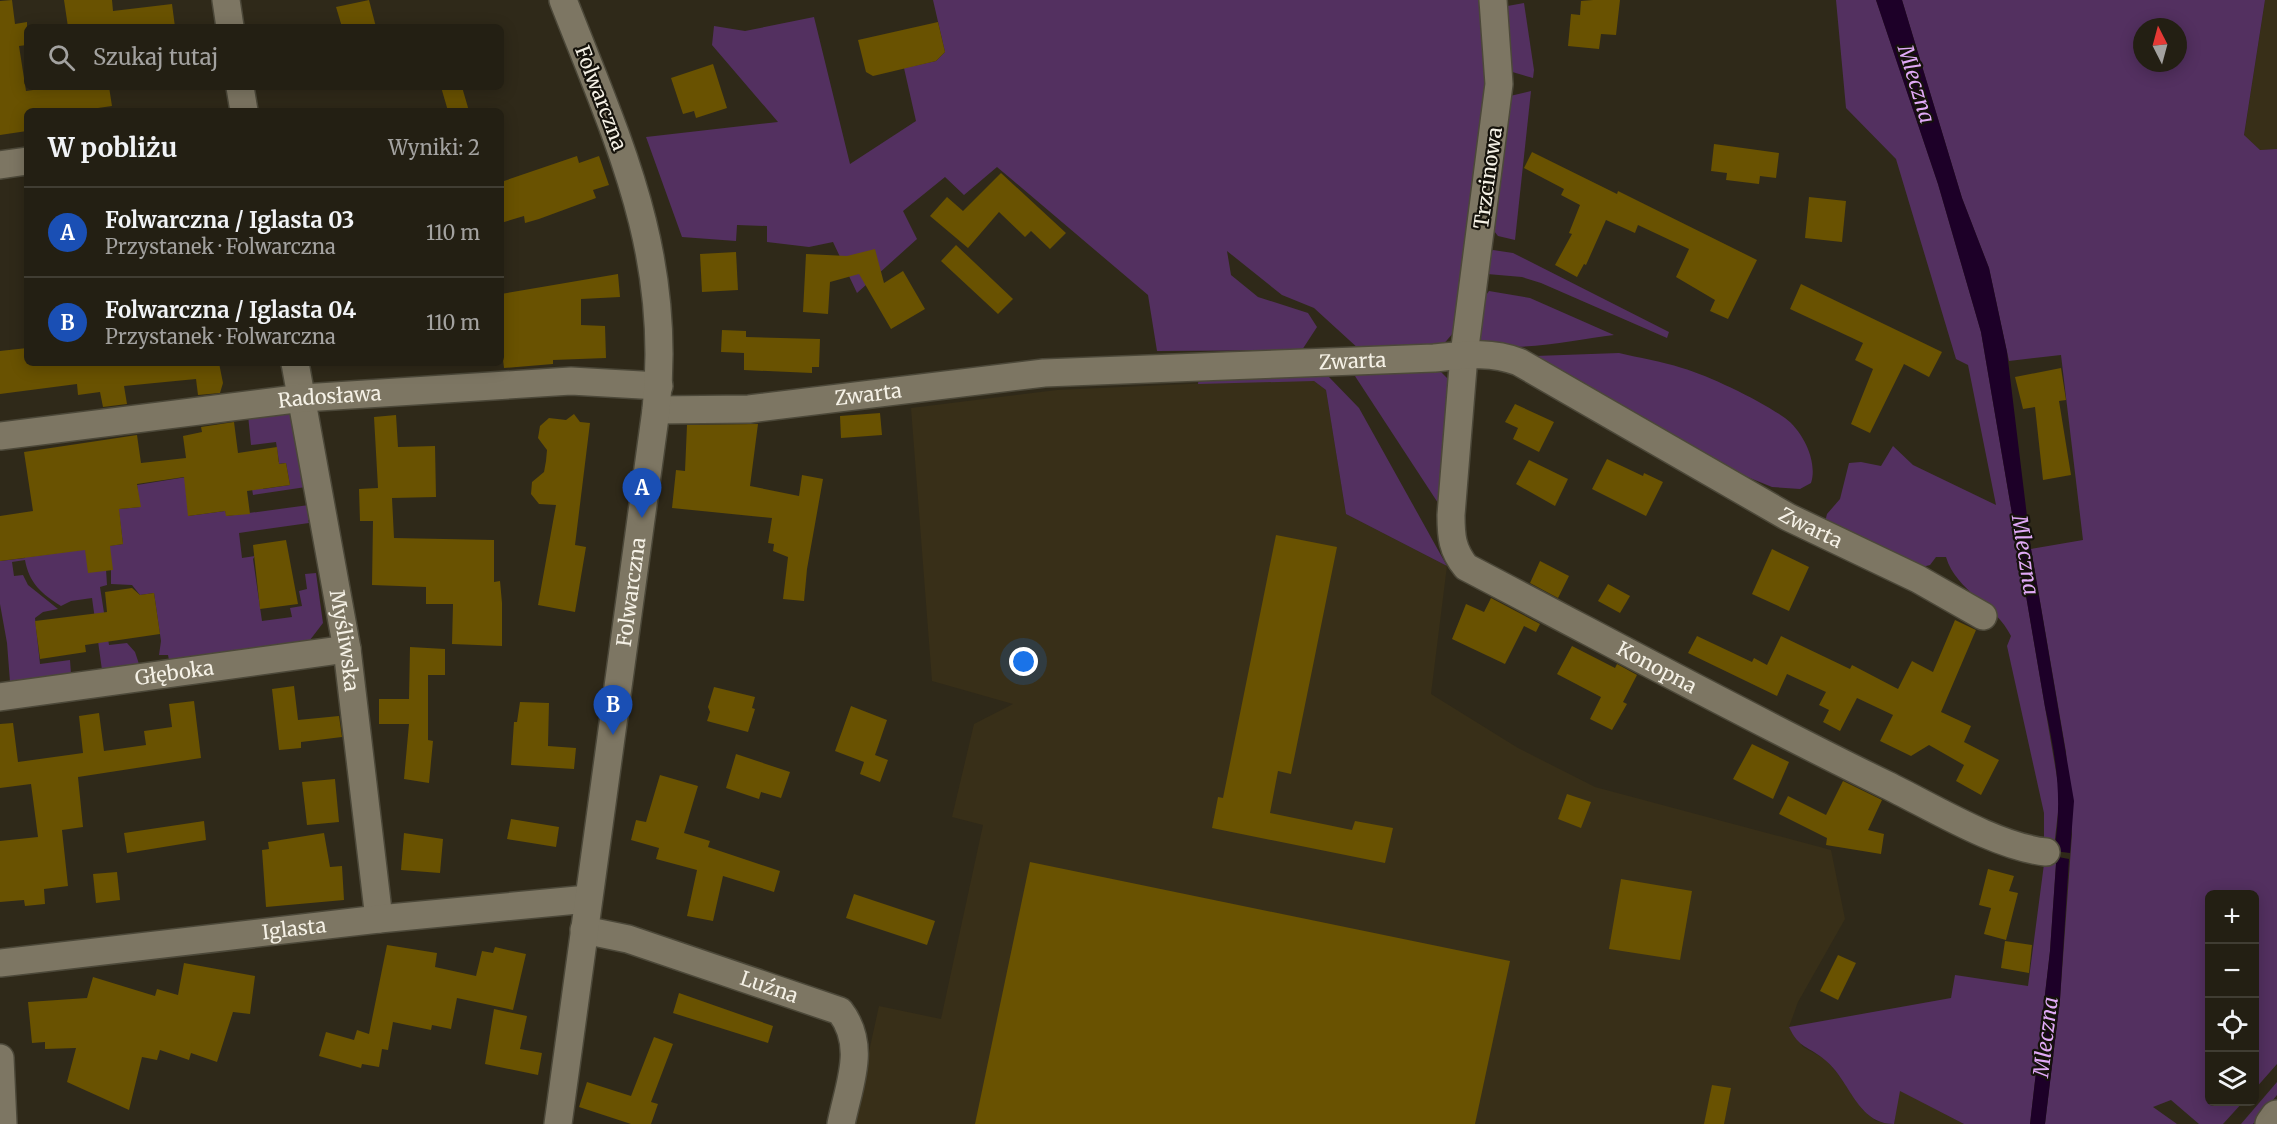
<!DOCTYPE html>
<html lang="pl">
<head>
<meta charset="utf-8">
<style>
	:root { --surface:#231f13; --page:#2b271c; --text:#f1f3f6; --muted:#a3a2a0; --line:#403d33; --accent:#db99f5 }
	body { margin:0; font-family:Merriweather,serif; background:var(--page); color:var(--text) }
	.controls { position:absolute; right:18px; bottom:18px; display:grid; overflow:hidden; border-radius:9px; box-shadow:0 3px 15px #0003 }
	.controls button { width:54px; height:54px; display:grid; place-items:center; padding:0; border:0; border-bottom:2px solid var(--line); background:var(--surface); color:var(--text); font:30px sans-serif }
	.compass { position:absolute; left:2133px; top:18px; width:54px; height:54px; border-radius:50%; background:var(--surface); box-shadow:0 3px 15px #0003; rotate:354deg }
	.you { position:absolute; left:1024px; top:662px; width:21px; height:21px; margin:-15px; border:4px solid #fff; border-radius:50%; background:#1a73e8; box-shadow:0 0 0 9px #1a73e833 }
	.badge { display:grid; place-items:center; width:39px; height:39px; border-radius:50%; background:var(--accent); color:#fff; font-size:20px; font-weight:700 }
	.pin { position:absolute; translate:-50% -50px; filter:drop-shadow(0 2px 3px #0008) }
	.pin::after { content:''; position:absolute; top:32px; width:21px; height:18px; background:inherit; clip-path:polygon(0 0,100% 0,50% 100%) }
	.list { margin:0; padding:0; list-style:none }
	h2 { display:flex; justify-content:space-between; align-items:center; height:78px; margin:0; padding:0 24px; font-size:26px }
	h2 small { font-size:20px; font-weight:400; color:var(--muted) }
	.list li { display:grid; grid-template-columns:39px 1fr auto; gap:18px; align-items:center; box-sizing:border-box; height:90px; padding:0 24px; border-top:2px solid var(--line) }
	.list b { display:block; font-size:22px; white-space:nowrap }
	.list p { margin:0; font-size:20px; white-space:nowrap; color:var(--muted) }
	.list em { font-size:20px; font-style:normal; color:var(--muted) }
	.icon { flex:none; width:33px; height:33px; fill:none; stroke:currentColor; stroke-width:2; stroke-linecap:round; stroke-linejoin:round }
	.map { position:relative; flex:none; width:2277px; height:1124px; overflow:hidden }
	.search { position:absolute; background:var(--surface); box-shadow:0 3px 15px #0003; left:24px; top:24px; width:480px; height:66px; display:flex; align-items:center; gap:15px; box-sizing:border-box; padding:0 21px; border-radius:9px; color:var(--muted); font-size:22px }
	.panel { position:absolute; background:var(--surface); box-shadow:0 3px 15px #0003; left:24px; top:108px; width:480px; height:258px; border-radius:9px }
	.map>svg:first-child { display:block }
	.built { fill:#382f18 }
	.green { fill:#533060; fill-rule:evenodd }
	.water { fill:#1d0028 }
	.building { fill:#695201 }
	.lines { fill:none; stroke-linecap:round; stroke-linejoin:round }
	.minor-casing { stroke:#4c4839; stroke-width:30 }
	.secondary-casing { stroke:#4c4839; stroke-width:36 }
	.minor { stroke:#7d7663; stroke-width:27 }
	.secondary { stroke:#7d7663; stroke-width:33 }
	.labels { text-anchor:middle; stroke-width:4.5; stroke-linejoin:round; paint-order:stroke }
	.street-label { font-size:20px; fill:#f5f1e6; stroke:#15120b }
	.water-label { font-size:21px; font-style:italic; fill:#e1aaf7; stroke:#15120b }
</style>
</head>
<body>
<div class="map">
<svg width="2277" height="1124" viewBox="0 0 2277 1124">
	<rect width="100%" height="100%" fill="#2f2919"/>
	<g class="built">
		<polygon points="2265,0 2277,0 2277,149 2260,150 2244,136"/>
		<polygon points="1253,381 1314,381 1326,390 1346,514 1447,566 1431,694 1518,748 1595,787 1831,850 1845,919 1798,1002 1789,1027 1803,1047 1825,1059 1838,1074 1863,1110 1876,1121 1888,1124 853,1124 879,1006 941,1019 983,825 952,817 974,724 1013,704 932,681 911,408 1057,390"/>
		<polygon points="1899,1090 1964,1124 1894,1124"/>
	</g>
	<g class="green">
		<polygon points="933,0 1481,0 1488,87 1454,332 1441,347 1360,350 1314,308 1282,295 1227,251 1231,275 1258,297 1308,313 1317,327 1302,350 1157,351 1148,295 997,167 964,195 945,177 903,211 917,239 857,293 833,242 809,247 767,242 767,226 737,225 736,241 682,237 646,137 778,122 712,45 714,26 745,31 814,17 850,164 916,121 904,68 936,61 945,52"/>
		<path d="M 1836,0 L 1876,0 L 1938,184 L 1981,332 L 2060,795 L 2053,856 L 2056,864 L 2050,951 L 2030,1124 L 1964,1124 L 1900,1091 L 1894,1124 C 1857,1124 1850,1080 1825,1060 C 1809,1046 1799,1049 1789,1027 L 1951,998 L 1955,975 L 2028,986 L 2044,864 L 2044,813 L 2007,646 L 2011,636 C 1996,605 1956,591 1946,557 L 1936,557 L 1930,565 L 1915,569 L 1825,522 L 1827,514 L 1840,499 L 1849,463 L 1861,462 L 1881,466 L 1893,446 L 1913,465 L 1996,505 L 1968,365 L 1956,359 L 1896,159 L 1846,108 Z"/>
		<path d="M 1902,0 L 2265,0 L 2244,135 L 2260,150 L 2277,149 L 2277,1064 L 2255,1089 L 2254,894 L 2210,894 L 2210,1102 L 2243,1102 L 2223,1124 L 2199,1124 L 2171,1100 L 2153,1107 L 2177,1124 L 2045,1124 L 2060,999 L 2072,834 L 2066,752 L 2031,549 L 2083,540 L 2061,355 L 2009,361 L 1989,268 L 1962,198 ZM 2142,27 L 2178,27 L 2178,63 L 2142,63 Z"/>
		<polygon points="1524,3 1534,70 1533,78 1509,71 1502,7"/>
		<polygon points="1531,91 1515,240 1498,236 1494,231 1506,104 1510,96"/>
		<polygon points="1493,250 1513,253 1669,332 1667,338 1541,283 1522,277 1487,274 1488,254"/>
		<path d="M 1489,291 L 1530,298 L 1614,335 C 1576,339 1515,355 1480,341 C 1479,325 1478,304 1489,291 Z"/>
		<path d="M 1619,353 C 1639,358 1661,361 1682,368 C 1710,376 1761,401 1785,418 C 1803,431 1818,462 1811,483 L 1800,489 L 1772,487 L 1718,465 L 1535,356 Z"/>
		<polygon points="1440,371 1450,381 1440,506 1353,373"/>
		<polygon points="1199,374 1327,375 1359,408 1447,566 1346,514 1326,390 1314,381 1198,384"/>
		<path d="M 286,410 L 293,416 L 306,487 L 253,495 L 250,476 L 188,516 L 225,511 L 227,516 L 309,505 L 312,519 L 308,520 L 309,523 L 239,533 L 242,558 L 255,556 L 253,559 L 262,621 L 292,617 L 290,608 L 302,606 L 299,591 L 307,589 L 305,574 L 316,573 L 323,623 L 310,640 L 169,660 L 168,655 L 159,655 L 161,641 L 154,593 L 140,595 L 132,585 L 111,584 L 111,569 L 106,569 L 107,585 L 100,587 L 109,645 L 127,643 L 135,652 L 139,664 L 102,670 L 92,598 L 71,601 L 61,606 C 42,594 29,583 25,560 L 12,562 L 14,576 L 23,575 L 28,585 L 58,609 L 43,612 L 35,618 L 40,664 L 70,660 L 71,674 L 10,682 L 7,643 L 0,604 L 0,561 L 25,558 L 19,513 L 21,513 L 28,557 L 123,544 L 116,489 L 120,509 L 140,507 L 137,485 L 279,462 L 276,442 L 251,445 L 248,415 ZM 286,463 L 290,485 L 263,489 L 260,466 Z"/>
		<polygon points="2277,1082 2277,1095 2253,1124 2241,1124"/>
	</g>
	<g class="water">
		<path d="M 1876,0 L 1902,0 L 1962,198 L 1989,268 L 2007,352 L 2031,549 L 2074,801 L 2070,853 L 2054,851 C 2063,799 2056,758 2045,707 L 1981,332 L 1938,184 Z"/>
		<polygon points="2053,856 2069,859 2060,999 2045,1124 2030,1124 2050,951 2056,864"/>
	</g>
	<g class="building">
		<polygon points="12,0 15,24 27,22 27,45 19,46 26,91 53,87 109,87 112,106 77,111 27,111 27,131 0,135 0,1"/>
		<polygon points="64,0 112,0 113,11 172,4 175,27 68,27"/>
		<polygon points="369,0 376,27 342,27 336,7"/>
		<polygon points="1593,0 1620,0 1616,35 1601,34 1599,49 1568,46 1571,14 1580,15 1581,1"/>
		<polygon points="938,22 945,52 936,61 873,76 866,72 858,40"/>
		<polygon points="713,64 727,108 696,118 694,111 683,114 671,78"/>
		<polygon points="441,87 462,87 469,111 448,111"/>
		<polygon points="1714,144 1779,153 1776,178 1760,176 1759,184 1726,180 1727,173 1711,171"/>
		<polygon points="1532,152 1617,194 1618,191 1757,260 1728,319 1710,311 1715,300 1676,277 1689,249 1638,225 1635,233 1606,220 1586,265 1584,264 1577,277 1555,265 1572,234 1569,233 1580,205 1561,195 1564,189 1524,168"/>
		<polygon points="577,156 579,163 599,156 609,185 593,190 596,198 539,219 525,223 524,216 501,223 501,182"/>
		<polygon points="1001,173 1066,233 1050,249 1031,231 1025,237 999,212 968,248 930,216 947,197 963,211"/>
		<polygon points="1809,197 1846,201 1842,242 1805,238"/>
		<polygon points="956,245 1013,299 998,314 941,261"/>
		<polygon points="875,249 884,283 903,271 925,309 891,329 859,274 830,282 828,314 803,312 806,254 847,256"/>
		<polygon points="736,252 738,290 702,292 700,254"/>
		<polygon points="618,274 620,297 581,299 581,325 605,326 606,358 553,360 553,364 504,368 501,342 501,294"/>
		<polygon points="1801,284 1942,352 1929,377 1904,364 1870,433 1851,424 1873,369 1855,360 1863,343 1790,309"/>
		<polygon points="722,330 746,331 746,337 820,339 819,367 812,367 812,373 744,370 744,353 721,352"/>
		<polygon points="27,348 27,363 219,363 223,383 220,393 198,395 196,379 124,386 127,404 103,407 100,392 78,395 77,384 0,394 0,351"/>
		<polygon points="2061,368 2066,400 2059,401 2071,475 2043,480 2035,407 2023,409 2015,377"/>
		<polygon points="1515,404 1554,422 1539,452 1513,439 1518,428 1505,422"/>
		<polygon points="880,413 882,435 841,438 840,416"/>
		<polygon points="574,414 580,422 590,423 575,545 586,547 575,612 538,605 556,505 539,504 531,494 532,482 544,472 546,461 547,450 538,438 540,426 549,418 566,420"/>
		<polygon points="396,415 398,447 435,446 436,497 392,498 394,538 494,540 494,582 500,581 502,603 502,646 452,644 453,604 426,604 426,587 372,585 373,521 360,521 359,489 378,488 374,417"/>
		<polygon points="234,422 238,453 277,447 279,464 286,463 290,485 247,491 250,514 226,516 225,511 188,516 184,477 137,484 141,507 119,509 123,544 110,546 113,570 88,573 85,550 0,561 0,516 33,511 24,452 137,435 141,463 186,458 183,436 202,432 201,427"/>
		<polygon points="758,424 750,486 799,496 802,475 823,479 807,569 804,601 783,599 788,557 773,551 774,544 768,543 772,518 672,508 676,470 685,471 687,425"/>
		<polygon points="1607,459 1643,476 1644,473 1663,482 1646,516 1592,489"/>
		<polygon points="1529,460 1568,479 1555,506 1516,484"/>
		<polygon points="1276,535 1337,547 1291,774 1278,771 1270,813 1352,830 1355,821 1393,828 1385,863 1212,828 1218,797 1223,798"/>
		<polygon points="286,540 298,604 260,609 253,545"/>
		<polygon points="1772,549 1809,567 1789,611 1752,594"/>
		<polygon points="1540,561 1569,576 1558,598 1530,583"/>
		<polygon points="1608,584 1630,596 1620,613 1598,601"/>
		<polygon points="132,588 140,595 154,593 160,634 85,645 86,652 40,659 35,621 107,612 105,592"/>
		<polygon points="1491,598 1540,624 1536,632 1524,626 1505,664 1452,639 1466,604 1484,612"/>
		<polygon points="1955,620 1976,630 1941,712 1971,726 1964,742 1999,760 1981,795 1956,781 1964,765 1929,745 1911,756 1880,741 1893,715 1857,698 1840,731 1823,722 1829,710 1819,705 1826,692 1787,674 1777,696 1688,653 1697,636 1752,662 1754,658 1767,665 1781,636 1850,669 1852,665 1898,689 1912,661 1933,672"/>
		<polygon points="1572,646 1615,668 1617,664 1637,675 1623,702 1627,704 1612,730 1590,719 1601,697 1557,674"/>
		<polygon points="410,647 445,649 445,675 428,675 428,740 433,741 429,783 404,779 409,724 379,724 379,699 409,699"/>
		<polygon points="294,686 298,720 339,716 342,737 301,742 301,748 279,750 272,689"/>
		<polygon points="714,687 755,697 752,708 755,709 748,732 707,721 710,712 708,707"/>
		<polygon points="194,701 201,758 78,777 83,827 62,830 68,886 44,889 45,904 25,906 24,900 0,902 0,841 38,837 31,784 0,788 0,724 13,723 18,762 83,753 79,716 99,713 104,751 146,745 144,731 172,727 169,704"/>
		<polygon points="520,702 549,703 548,746 576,748 574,769 511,765 514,722 517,722"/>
		<polygon points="851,706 887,720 875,755 888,760 880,782 860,774 864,762 835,751"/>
		<polygon points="1752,744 1789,762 1773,799 1733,779"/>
		<polygon points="736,754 790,772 781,798 761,792 759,799 726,788"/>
		<polygon points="660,775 698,786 684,833 710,841 708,847 780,871 774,892 723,876 713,921 687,916 697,870 656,859 659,848 631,840 636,820 646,822"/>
		<polygon points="335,779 339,822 307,825 302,782"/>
		<polygon points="1843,781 1882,800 1868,830 1884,834 1881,854 1826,845 1827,838 1779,814 1788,796 1826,815"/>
		<polygon points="1567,794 1591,802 1581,828 1558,819"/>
		<polygon points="511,819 559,827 556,847 507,839"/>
		<polygon points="204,821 206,840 127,853 124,833"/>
		<polygon points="324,833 330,867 342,866 344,900 266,907 262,850 269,849 268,842"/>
		<polygon points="404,833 443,839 440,873 401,870"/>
		<polygon points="1030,862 1510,961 1475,1124 975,1124"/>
		<polygon points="1988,869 2014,876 2009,891 2018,893 2006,940 1984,934 1991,908 1979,905"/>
		<polygon points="117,872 120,900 96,903 93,874"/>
		<polygon points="1621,879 1692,891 1680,960 1609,949"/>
		<polygon points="854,894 935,921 927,945 846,918"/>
		<polygon points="2005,941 2032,945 2029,973 2001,968"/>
		<polygon points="387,945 437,953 435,967 476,976 482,951 493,953 495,947 526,954 513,1010 457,998 451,1029 432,1025 431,1030 393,1022 388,1050 382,1049 379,1067 362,1064 361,1068 319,1056 326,1032 354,1040 357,1030 369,1034"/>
		<polygon points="1838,955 1856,963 1838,1000 1820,991"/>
		<polygon points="184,963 255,976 250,1014 233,1012 217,1062 191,1053 189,1060 160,1050 157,1060 142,1057 129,1110 67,1082 76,1048 45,1049 45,1042 32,1043 28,1002 87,998 93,977 155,996 157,989 178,995"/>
		<polygon points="679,993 773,1026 768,1043 673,1013"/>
		<polygon points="494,1009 527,1016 520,1049 542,1053 538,1075 485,1064"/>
		<polygon points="654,1037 673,1044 651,1102 658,1104 651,1124 631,1124 579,1107 587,1082 631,1096"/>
		<polygon points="1712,1085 1731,1088 1724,1124 1704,1124"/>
	</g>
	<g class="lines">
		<g class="minor-casing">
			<g id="minor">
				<polyline points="226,0 230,27"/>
				<path id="s1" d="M 1493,0 L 1499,84 L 1464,355 L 1451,515 C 1451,536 1452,550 1466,567 C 1606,640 1745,716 1887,785 C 1932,807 1997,847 2046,852"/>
				<polyline points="240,87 244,111"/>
				<polyline points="0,165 27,161"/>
				<path id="s2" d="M 295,363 L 347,649 L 379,919"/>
				<path id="s3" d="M 656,410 L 749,409 L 1044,373 L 1434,358 C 1464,355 1490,351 1519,362 L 1788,517 L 1918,579 L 1983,616"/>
				<path id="s4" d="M 0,436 L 303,398 L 571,381 L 659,386"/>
				<path id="s5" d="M 0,697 L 347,649"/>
				<path id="s6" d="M 584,930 L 628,939 L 840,1011 C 867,1046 849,1084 841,1124"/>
				<path id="s7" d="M 0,963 L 379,919 L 588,899"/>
				<polyline points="0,1058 3,1124"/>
				<path id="s8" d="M 558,1124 L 656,410 C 673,253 618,141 563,0"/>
			</g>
		</g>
		<g class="secondary-casing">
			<polyline id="secondary" points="2272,1124 2277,1117"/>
		</g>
		<use href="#minor" class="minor"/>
		<use href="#secondary" class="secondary"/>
	</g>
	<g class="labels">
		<g class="street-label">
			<text transform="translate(601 98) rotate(69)" y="7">Folwarczna</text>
			<text transform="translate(1488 178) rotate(-82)" y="7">Trzcinowa</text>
			<text dy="7" stroke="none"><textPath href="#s3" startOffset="699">Zwarta</textPath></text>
			<text dy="7" stroke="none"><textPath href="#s3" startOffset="213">Zwarta</textPath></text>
			<text dy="7" stroke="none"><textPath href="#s4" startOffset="332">Radosława</textPath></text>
			<text dy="7" stroke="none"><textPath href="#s3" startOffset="1202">Zwarta</textPath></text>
			<text dy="7" stroke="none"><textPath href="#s8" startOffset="537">Folwarczna</textPath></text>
			<text dy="7" stroke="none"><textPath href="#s2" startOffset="282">Myśliwska</textPath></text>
			<text dy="7" stroke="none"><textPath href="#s1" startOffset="789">Konopna</textPath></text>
			<text dy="7" stroke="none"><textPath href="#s5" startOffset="176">Głęboka</textPath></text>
			<text dy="7" stroke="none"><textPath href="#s7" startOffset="296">Iglasta</textPath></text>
			<text dy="7" stroke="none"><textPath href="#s6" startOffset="194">Luźna</textPath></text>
		</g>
		<g class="water-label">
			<text transform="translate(1916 84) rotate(73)" y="7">Mleczna</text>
			<text transform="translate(2025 555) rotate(81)" y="7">Mleczna</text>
			<text transform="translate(2046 1037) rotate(-83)" y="7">Mleczna</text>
		</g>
	</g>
</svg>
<div class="controls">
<button>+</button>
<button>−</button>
<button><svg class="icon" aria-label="locate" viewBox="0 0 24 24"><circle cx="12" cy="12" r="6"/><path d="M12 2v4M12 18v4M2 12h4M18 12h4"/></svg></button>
<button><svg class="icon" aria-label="layers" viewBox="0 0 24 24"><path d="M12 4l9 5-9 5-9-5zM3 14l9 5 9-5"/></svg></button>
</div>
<svg class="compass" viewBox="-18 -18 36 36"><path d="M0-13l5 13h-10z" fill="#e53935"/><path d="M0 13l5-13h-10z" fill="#a3a2a0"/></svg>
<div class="you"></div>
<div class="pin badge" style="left:642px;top:518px;background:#1a4fb4">A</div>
<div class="pin badge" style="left:613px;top:735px;background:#1a4fb4">B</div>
<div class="search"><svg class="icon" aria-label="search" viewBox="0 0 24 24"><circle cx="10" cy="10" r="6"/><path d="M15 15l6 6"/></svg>Szukaj tutaj</div>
<section class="panel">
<h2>W pobliżu<small>Wyniki: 2</small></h2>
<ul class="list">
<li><span class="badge" style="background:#1a4fb4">A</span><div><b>Folwarczna / Iglasta 03</b><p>Przystanek · Folwarczna</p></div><em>110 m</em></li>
<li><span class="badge" style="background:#1a4fb4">B</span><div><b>Folwarczna / Iglasta 04</b><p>Przystanek · Folwarczna</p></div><em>110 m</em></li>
</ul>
</section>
</div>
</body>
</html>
